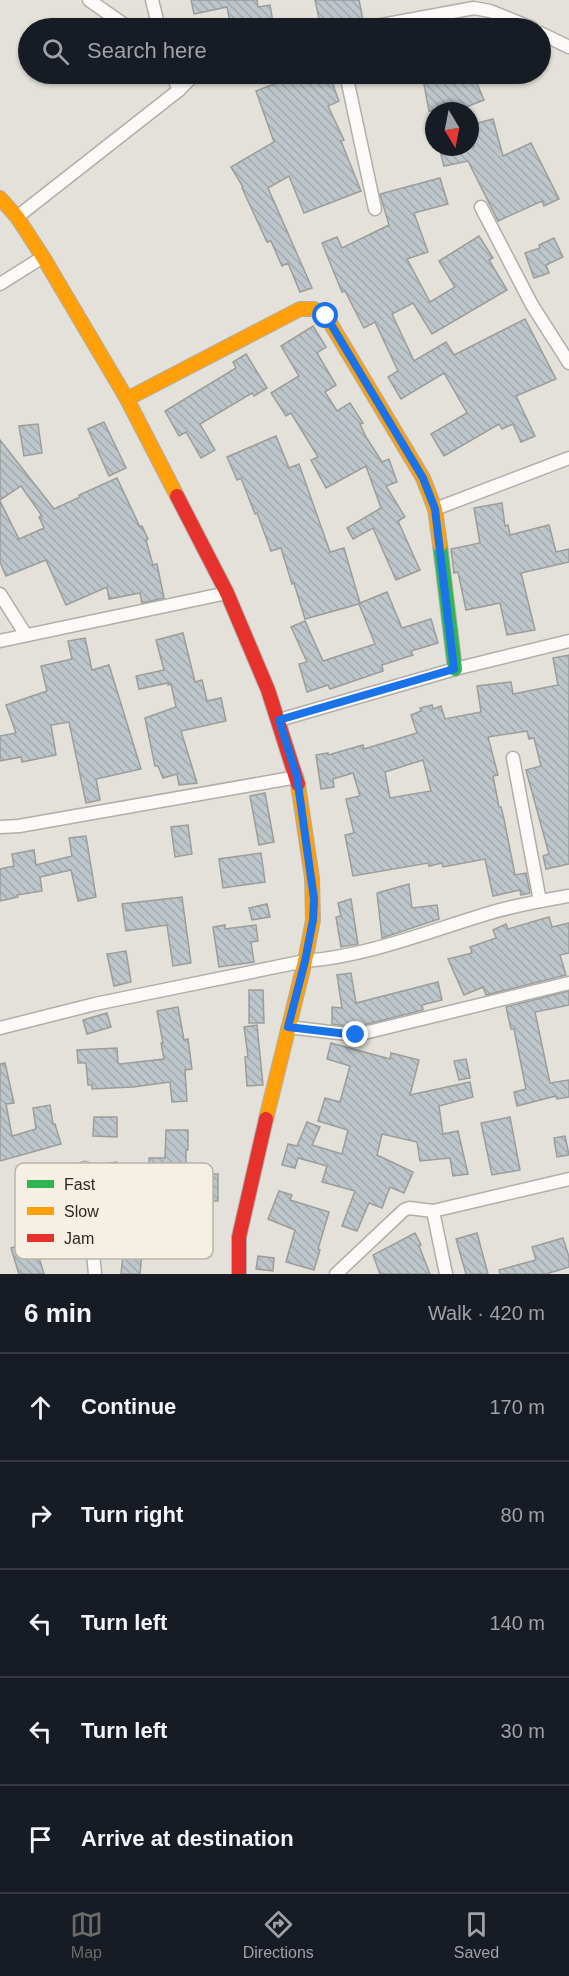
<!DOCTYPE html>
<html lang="en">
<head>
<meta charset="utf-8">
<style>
	:root { --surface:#171b24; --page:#20242c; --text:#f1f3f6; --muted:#9ea1a6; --line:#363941; --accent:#6c6a64 }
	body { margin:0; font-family:Arial,sans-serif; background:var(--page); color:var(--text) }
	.compass { position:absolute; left:425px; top:102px; width:54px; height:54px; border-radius:50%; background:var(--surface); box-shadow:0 2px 4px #0004; rotate:170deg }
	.stop { position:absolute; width:18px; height:18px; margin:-14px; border:4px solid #1a73e8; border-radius:50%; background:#fff }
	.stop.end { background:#1a73e8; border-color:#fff; box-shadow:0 2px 6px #0008 }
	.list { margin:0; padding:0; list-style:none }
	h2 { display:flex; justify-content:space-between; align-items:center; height:78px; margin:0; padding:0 24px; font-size:26px }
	h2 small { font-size:20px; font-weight:400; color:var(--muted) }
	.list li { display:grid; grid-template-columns:39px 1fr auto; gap:18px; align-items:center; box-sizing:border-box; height:108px; padding:0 24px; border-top:2px solid var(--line) }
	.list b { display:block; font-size:22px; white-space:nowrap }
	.list em { font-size:20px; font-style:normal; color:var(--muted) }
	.icon { flex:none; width:33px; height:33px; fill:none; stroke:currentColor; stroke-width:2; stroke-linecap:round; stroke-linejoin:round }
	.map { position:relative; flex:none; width:569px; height:1274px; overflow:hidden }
	.search { position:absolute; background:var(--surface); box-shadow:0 2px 4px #0004; left:18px; right:18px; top:18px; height:66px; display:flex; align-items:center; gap:15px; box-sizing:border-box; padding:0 21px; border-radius:33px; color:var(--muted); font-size:22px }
	.sheet { height:618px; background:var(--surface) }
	nav { display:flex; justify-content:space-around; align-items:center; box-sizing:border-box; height:84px; border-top:2px solid var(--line); background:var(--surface); font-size:16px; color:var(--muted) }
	nav a { display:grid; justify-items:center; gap:3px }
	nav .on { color:var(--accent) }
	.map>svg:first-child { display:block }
	.building { fill:url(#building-back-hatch); stroke:#9c9d9b; stroke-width:1.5; fill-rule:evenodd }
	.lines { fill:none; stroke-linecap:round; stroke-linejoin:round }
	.street-casing { stroke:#b0aea9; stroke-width:15 }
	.fast-casing { stroke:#b0aea9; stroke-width:16 }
	.slow-casing { stroke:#b0aea9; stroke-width:16 }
	.jam-casing { stroke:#b0aea9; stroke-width:16 }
	.street { stroke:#fbfaf9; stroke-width:12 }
	.fast { stroke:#30b455; stroke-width:14 }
	.slow { stroke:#ff9f0a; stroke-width:14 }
	.jam { stroke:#e5322d; stroke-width:14 }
	.route { stroke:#1a73e8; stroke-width:8 }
	.key { fill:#f5efe4; stroke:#b9b4ab; stroke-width:1.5 }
	.key-label { font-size:16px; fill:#2c2a25 }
</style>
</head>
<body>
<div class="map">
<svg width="569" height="1274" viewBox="0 0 569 1274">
	<defs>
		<pattern id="building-back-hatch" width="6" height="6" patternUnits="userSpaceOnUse" patternTransform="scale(1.5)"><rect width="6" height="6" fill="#bdc6ca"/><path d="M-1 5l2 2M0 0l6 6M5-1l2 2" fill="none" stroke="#a3aaad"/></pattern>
	</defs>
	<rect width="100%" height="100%" fill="#e4e1da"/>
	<g class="building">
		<polygon points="191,0 257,0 258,7 270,5 274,28 231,28 227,7 194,14"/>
		<polygon points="315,0 359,0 363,20 357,25 341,28 321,28"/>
		<polygon points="300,74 329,74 339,101 328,106 344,140 341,141 361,191 304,213 289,176 268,188 312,288 300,292 288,263 282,266 271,241 267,242 242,188 243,187 231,167 274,142 256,91"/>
		<polygon points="422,74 473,74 484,100 456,111 429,111"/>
		<polygon points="493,119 503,156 531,143 559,199 544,206 542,201 498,221 468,161 444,166 439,147 474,147 470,125"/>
		<polygon points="440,178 448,204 414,213 428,252 407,259 430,302 455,287 439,261 479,236 493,258 489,260 507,290 432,334 413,303 392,314 414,361 446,342 454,355 525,319 556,379 516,396 535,436 521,442 513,424 502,429 499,424 444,456 431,434 467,413 444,373 401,399 388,377 398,371 375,322 364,328 345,291 342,292 322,243 337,237 342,248 389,225 380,194"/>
		<polygon points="554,238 563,257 546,265 549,273 534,278 525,253 540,248 539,245"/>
		<polygon points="313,326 326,347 317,353 336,385 325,392 337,411 350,403 363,423 360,424 366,437 382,462 389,459 397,482 386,486 405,517 398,521 420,570 396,580 373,528 353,539 347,528 381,508 366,466 326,488 311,460 318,457 291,413 286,416 271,393 299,376 281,346"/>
		<polygon points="246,354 267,388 254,396 252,393 200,424 215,450 201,458 186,432 179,436 165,411 236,368 233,362"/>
		<polygon points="104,422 126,468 109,476 88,429"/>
		<polygon points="38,424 42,453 24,456 19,426"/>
		<polygon points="276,436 289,468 299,464 330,552 344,548 360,603 387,592 402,628 431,619 438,643 411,651 413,655 382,665 383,671 330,689 328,685 307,692 299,664 307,662 291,627 305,621 323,661 375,644 359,604 305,619 294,583 292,584 281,548 271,551 257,513 255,514 241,478 237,480 227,457"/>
		<polygon points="0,440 54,509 80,497 79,495 117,478 140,527 142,526 148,539 146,540 153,565 157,564 164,598 142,603 140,593 109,599 107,587 66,605 46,560 6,576 0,562 0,501 19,539 44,528 39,517 42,516 21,486 0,500"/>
		<polygon points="502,503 505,526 508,525 510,535 549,525 556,552 569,549 569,562 521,573 535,630 507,635 500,603 466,610 458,572 454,573 451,549 480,543 474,508"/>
		<polygon points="183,633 195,682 202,680 207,701 221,698 226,721 181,731 197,783 179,785 177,774 163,778 158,766 155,766 145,718 176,707 171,684 168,685 168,683 139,689 136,676 164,670 156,640"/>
		<polygon points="85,638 92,670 109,665 141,769 96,779 100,800 86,803 69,722 51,725 56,755 22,762 21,757 0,761 0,736 16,733 6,705 47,691 41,666 72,659 68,641"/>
		<path d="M 569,655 L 569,864 L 546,869 L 543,856 L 549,854 L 526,770 L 541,766 L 534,738 L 529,739 L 527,731 L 488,737 L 498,775 L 493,776 L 499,807 L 501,807 L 504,819 L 515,875 L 526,873 L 530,893 L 521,895 L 520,890 L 493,896 L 485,859 L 443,867 L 442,863 L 429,866 L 428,863 L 353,876 L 345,835 L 354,833 L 346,799 L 360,796 L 353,773 L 333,779 L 334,787 L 321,789 L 316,755 L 328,753 L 328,755 L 363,745 L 364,749 L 417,733 L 411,715 L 421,711 L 420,708 L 432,705 L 433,709 L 441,706 L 445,719 L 481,712 L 477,686 L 511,682 L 513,694 L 558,685 L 553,658 ZM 423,760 L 431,791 L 390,798 L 385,772 Z"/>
		<polygon points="265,793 274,842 259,845 250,796"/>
		<polygon points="188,825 192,854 175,857 171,827"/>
		<polygon points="86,836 96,897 78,901 71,870 40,877 42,891 17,895 18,897 0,901 0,869 14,866 12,854 34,850 36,865 72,856 69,838"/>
		<polygon points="261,853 265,882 223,888 219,859"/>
		<polygon points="409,884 412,908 437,905 439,919 382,938 377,893"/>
		<polygon points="182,897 191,963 173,966 167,925 126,931 122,904"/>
		<polygon points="351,899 358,944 341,947 336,917 341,916 338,903"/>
		<polygon points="267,904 270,917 252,920 249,908"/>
		<polygon points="549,917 552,927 569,923 569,953 560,955 566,975 486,995 483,987 464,995 448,959 472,953 470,947 496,938 493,930 506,924 508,929"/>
		<polygon points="225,925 225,929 256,925 258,941 251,942 254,962 219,967 213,927"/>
		<polygon points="126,951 131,982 114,986 107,954"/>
		<polygon points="351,973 356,1003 438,982 442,1000 422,1005 423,1010 355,1027 332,1024 332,1007 342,1008 337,975"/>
		<polygon points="249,990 263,990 264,1023 249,1023"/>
		<polygon points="569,991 569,1005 535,1012 550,1083 569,1080 569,1097 557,1099 556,1096 517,1106 514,1092 526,1089 514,1029 511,1029 506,1007"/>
		<polygon points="178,1007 184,1040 188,1039 192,1069 185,1070 187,1101 172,1102 170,1082 133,1087 92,1089 92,1085 88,1085 86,1063 78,1063 77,1050 117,1048 118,1063 120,1064 164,1059 161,1043 163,1043 157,1011"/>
		<polygon points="107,1013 111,1027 87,1034 83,1020"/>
		<polygon points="257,1025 263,1085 247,1086 245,1057 248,1056 244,1027"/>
		<polygon points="331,1043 390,1059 391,1053 419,1060 410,1095 470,1082 473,1097 439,1106 443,1134 458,1131 468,1174 453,1176 450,1158 420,1161 417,1142 382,1134 377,1155 413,1172 404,1193 390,1187 382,1208 369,1203 357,1231 342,1226 355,1191 322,1182 327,1166 298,1158 295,1168 282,1165 288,1144 297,1146 307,1122 320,1127 312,1145 342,1154 348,1130 318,1121 325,1098 340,1102 350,1066 327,1059"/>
		<polygon points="466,1059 470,1078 459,1080 454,1061"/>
		<polygon points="5,1063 14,1103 6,1104 12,1136 36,1129 33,1108 50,1105 53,1124 55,1124 61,1144 0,1161 0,1064"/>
		<polygon points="94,1117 117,1117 117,1137 93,1136"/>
		<polygon points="510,1117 520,1170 492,1175 481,1123"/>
		<polygon points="166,1130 188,1130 188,1150 186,1150 186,1174 170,1174 169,1229 180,1230 177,1256 142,1253 140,1274 121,1274 127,1219 102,1220 96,1165 117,1162 120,1180 150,1180 149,1158 165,1158"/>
		<polygon points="565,1136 569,1155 557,1157 554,1138"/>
		<rect x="199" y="1174" width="19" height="27"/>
		<polygon points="279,1191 292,1195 290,1200 329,1212 318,1249 320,1250 314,1270 286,1262 295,1230 268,1219"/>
		<polygon points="415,1233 421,1245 419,1246 430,1274 380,1274 373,1255"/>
		<polygon points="477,1233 488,1274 466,1274 456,1239"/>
		<polygon points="563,1238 569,1257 569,1267 546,1274 500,1274 499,1270 536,1260 532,1247"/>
		<polygon points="34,1241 44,1274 19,1274 11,1248"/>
		<polygon points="258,1256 274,1258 273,1271 256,1269"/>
	</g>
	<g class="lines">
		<g class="street-casing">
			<g id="street">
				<polyline points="89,0 129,28"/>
				<polyline points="152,0 159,28"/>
				<polyline points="365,28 474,8 490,11 532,28"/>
				<polyline points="540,33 569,47"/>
				<polyline points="172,74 179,90"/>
				<polyline points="346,74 375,209"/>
				<polyline points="481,207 532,305 569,363"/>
				<polyline points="17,217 179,90 195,74"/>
				<polyline points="0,284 43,257"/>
				<polyline points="435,509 569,458"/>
				<polyline points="0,594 26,635"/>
				<polyline points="0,641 227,593"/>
				<polyline points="279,720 455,669 569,641"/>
				<polyline points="513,758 540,901"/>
				<polyline points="0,827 19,826 297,777"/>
				<polyline points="288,1027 356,1035 569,983"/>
				<path d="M 0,1028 L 95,1004 L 305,961 C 367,956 424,933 483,915 C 511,906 540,901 569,896"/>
				<polyline points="85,1168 95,1274"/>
				<polyline points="433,1211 446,1274"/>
				<polyline points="336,1274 404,1210 409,1208 433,1211 569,1179"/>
			</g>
		</g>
		<g class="fast-casing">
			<polyline id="fast" points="440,545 455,669"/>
		</g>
		<g class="slow-casing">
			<g id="slow">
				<polyline points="0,198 17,217 43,257 127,399 177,496"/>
				<polyline points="127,399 300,309 314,309 326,316 423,478 435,509 440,545"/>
				<polyline points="266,1119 305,961 313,920 312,878 298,784"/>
			</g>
		</g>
		<g class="jam-casing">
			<g id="jam">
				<polyline points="177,496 227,593 268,690 298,784"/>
				<polyline points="239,1274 239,1237 266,1119"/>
			</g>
		</g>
		<use href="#street" class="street"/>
		<use href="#fast" class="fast"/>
		<use href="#slow" class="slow"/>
		<use href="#jam" class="jam"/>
	</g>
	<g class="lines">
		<polyline class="route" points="326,316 423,478 435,509 454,669 279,720 297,777 314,899 313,920 305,961 288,1027 356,1035"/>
	</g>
	<rect x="15" y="1163" width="198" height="96" rx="9" class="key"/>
	<rect x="27" y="1180" width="27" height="8" fill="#30b455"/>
	<rect x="27" y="1207" width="27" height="8" fill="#ff9f0a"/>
	<rect x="27" y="1234" width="27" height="8" fill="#e5322d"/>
	<g class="key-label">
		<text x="64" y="1190">Fast</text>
		<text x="64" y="1217">Slow</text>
		<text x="64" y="1244">Jam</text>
	</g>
</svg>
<svg class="compass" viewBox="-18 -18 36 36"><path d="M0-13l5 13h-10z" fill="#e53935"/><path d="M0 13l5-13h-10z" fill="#9ea1a6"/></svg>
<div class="stop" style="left:326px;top:316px"></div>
<div class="stop end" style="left:356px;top:1035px"></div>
<div class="search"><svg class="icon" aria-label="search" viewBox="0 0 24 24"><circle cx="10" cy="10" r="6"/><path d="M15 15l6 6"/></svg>Search here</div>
</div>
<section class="sheet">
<h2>6 min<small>Walk · 420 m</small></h2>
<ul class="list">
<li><svg class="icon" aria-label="ahead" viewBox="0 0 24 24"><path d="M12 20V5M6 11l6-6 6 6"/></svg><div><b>Continue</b></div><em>170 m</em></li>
<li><svg class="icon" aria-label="right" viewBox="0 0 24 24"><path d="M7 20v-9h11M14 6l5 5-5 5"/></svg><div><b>Turn right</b></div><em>80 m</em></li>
<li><svg class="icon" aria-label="left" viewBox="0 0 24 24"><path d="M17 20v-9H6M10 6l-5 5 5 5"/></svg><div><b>Turn left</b></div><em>140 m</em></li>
<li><svg class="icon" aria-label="left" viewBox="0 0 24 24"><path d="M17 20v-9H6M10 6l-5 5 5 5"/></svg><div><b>Turn left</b></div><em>30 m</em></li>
<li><svg class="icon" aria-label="arrive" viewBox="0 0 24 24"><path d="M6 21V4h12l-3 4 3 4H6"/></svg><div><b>Arrive at destination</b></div></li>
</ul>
</section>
<nav>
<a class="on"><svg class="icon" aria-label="map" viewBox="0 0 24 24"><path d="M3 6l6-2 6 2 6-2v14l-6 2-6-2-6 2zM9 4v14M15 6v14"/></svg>Map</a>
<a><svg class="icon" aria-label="directions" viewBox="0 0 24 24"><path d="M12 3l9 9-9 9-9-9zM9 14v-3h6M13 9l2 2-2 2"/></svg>Directions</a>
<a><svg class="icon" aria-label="saved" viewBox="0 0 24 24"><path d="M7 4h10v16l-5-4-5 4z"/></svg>Saved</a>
</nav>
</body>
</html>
